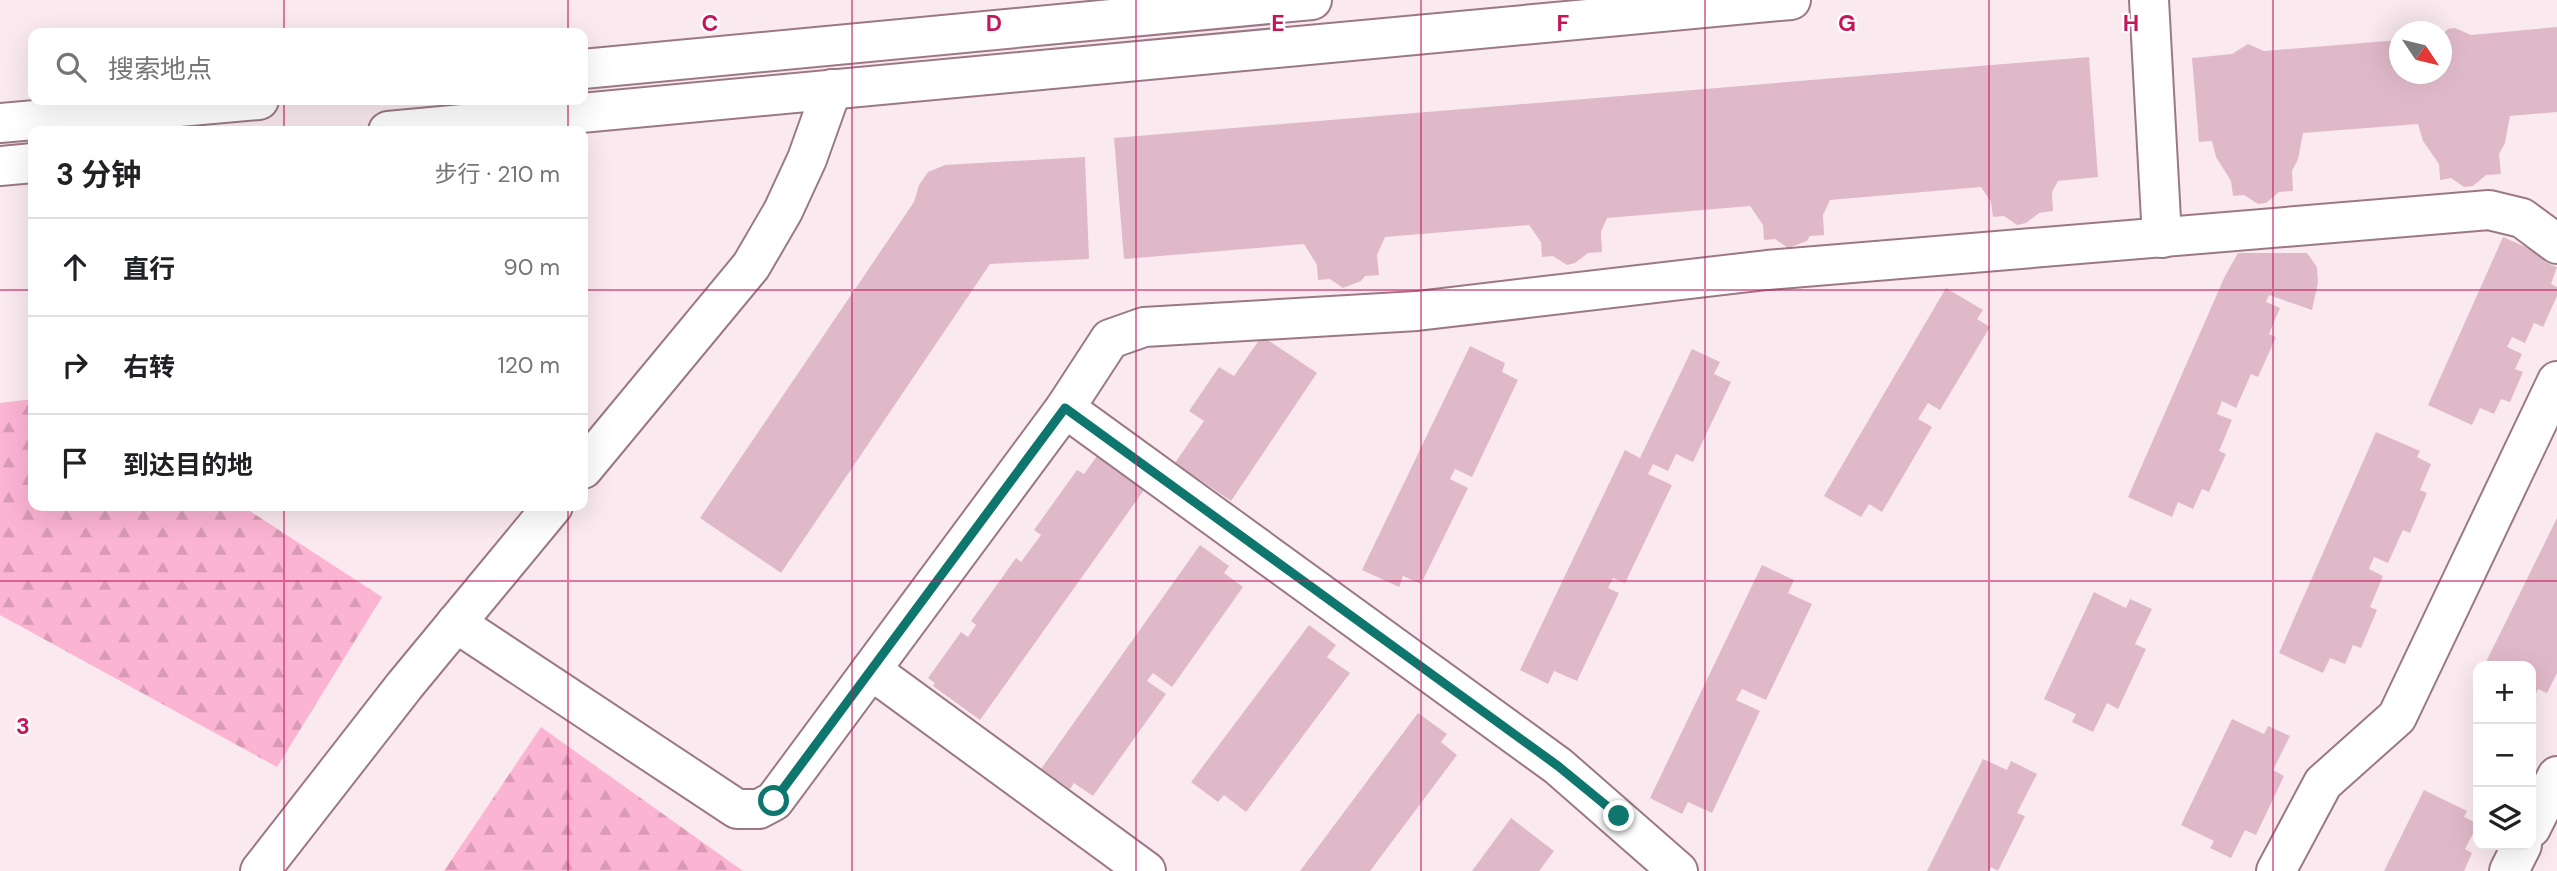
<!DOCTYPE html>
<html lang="zh">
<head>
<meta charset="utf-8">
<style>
	:root { --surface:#fff; --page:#f6f6f6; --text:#202124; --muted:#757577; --line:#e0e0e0 }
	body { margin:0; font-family:"DM Sans","Noto Sans SC",sans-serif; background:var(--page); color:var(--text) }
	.controls { position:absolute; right:21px; bottom:21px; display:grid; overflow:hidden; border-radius:14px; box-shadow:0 7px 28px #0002 }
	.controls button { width:63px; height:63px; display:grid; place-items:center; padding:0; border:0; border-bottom:2px solid var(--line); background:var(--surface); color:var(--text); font:35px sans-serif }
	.compass { position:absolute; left:2389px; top:21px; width:63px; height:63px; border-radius:50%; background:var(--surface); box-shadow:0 7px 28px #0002; rotate:125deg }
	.stop { position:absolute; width:21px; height:21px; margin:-16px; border:5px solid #0f766e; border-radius:50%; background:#fff }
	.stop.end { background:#0f766e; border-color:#fff; box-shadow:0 2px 7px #0008 }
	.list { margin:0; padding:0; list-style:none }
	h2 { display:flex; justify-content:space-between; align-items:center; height:91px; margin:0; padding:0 28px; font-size:30px }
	h2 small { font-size:23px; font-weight:400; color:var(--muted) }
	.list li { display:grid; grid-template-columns:46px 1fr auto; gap:21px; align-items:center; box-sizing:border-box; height:98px; padding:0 28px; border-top:2px solid var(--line) }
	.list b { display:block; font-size:26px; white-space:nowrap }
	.list em { font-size:23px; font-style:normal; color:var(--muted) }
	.icon { flex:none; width:38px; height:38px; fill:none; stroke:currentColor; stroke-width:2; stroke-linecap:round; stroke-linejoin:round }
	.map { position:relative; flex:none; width:2557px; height:871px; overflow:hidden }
	.search { position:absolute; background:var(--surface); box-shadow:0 7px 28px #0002; left:28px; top:28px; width:560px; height:77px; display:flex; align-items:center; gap:18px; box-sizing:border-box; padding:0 24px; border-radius:14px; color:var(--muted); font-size:26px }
	.panel { position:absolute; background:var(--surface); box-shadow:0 7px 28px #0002; left:28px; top:126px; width:560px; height:385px; border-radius:14px }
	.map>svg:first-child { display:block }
	.forest { fill:url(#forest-firs) }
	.building { fill:#e0b9c9 }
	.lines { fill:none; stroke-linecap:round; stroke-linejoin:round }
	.minor-casing { stroke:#9c7887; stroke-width:42 }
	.minor { stroke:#fff; stroke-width:38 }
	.route { stroke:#0f766e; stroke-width:9 }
	.grid { fill:none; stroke:#c2185b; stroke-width:2; stroke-opacity:0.55 }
	.grid-label { font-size:23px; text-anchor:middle; font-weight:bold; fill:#c2185b; stroke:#fcfcfc; stroke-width:5; stroke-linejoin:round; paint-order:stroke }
</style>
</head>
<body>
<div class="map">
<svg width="2557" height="871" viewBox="0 0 2557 871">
	<defs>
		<pattern id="forest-firs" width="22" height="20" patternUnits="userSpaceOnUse" patternTransform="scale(1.75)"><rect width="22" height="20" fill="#fcb4d3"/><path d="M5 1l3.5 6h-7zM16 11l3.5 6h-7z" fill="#d89ab5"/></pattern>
	</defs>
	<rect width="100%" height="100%" fill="#faeaf0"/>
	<g class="forest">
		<polygon points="33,399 33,506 242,506 382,597 277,767 0,615 0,403"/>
		<polygon points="541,727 743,871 444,871"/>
	</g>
	<g class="building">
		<polygon points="2557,27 2557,112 2510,116 2505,143 2499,154 2501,174 2486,175 2473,186 2464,187 2451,178 2440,180 2439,164 2423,141 2418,124 2303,133 2298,159 2292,171 2293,191 2279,192 2266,203 2258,204 2244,195 2233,196 2231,181 2216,157 2212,141 2199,142 2192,58 2232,54 2248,44 2264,51 2400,40 2400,74 2442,74 2442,35 2448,29 2455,28 2471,35"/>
		<polygon points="2089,57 2098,177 2058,181 2052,192 2053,211 2039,213 2026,223 2017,225 2004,216 1993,217 1991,202 1981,187 1830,200 1823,215 1824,235 1810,236 1807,241 1788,248 1775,239 1764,240 1763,225 1750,206 1607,218 1601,232 1602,252 1588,253 1575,263 1567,265 1553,256 1542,257 1541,242 1529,225 1385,237 1377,255 1379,275 1365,276 1361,281 1343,288 1330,279 1318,280 1317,265 1304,244 1124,259 1114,138"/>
		<polygon points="1085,157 1089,259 990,264 781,573 700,518 914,202 919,185 928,172 945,165"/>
		<polygon points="2503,237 2548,257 2545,262 2557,267 2551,284 2557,287 2557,296 2543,327 2534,323 2525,343 2512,337 2507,347 2522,354 2515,369 2523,372 2510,402 2501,399 2494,414 2480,408 2472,425 2428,405"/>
		<polygon points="2238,253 2307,253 2317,267 2318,283 2312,310 2269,295 2266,302 2280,308 2269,334 2276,337 2258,377 2251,374 2236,408 2222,401 2217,414 2232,420 2219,451 2226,454 2209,492 2202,489 2193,509 2178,502 2172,517 2128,497 2225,276"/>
		<polygon points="1946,288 1983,310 1977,319 1990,327 1940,410 1928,403 1918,419 1932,427 1882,512 1869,504 1861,517 1824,496"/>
		<polygon points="1262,336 1317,373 1231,501 1175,463 1204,421 1189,411 1219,367 1234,376"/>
		<polygon points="1470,346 1505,363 1502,372 1518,380 1472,477 1455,469 1450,479 1468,488 1421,584 1403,576 1399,587 1362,570"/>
		<polygon points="1692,349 1720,362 1714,374 1731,382 1693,462 1676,454 1668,471 1653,464 1648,474 1672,485 1625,583 1613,578 1608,588 1619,593 1577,681 1554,671 1548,684 1520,670 1625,450 1640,458"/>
		<polygon points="2376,432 2420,451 2417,457 2431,464 2420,490 2427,493 2410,533 2403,530 2388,563 2374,557 2369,569 2383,576 2370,607 2377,610 2361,648 2353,645 2345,664 2330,658 2323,673 2279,653"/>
		<polygon points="1097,456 1144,490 980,720 933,686 935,683 928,678 961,632 968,637 976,625 971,621 1016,558 1021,562 1041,535 1034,530 1077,470 1084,474"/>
		<polygon points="2557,518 2557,673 2547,693 2538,689 2531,704 2531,666 2484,666"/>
		<polygon points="1200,545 1229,566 1224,573 1243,587 1172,687 1153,673 1147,681 1166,694 1093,796 1074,783 1070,789 1041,769"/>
		<polygon points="1762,565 1794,580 1788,593 1812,604 1766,700 1742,689 1736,700 1760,711 1712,813 1688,802 1682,814 1650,798"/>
		<polygon points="2094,592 2126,608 2130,599 2152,609 2135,644 2146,649 2118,709 2107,703 2093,732 2072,722 2076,714 2044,699"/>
		<polygon points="1309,625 1336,645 1327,657 1350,673 1246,812 1224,795 1218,802 1191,782"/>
		<polygon points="1418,713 1447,734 1441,742 1457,755 1370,871 1300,871"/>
		<polygon points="2232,719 2264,734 2268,726 2290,736 2273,770 2284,776 2256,835 2245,830 2231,858 2210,848 2214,841 2181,825"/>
		<polygon points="1983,759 2007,770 2011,761 2037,774 2017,813 2025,816 1998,871 1991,867 1989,871 1927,871"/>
		<polygon points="2424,790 2467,811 2464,817 2478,824 2465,849 2472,853 2464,871 2384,871"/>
		<polygon points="1511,818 1554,851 1539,871 1472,871"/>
	</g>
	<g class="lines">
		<g class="minor-casing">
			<g id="minor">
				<polyline points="2149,0 2162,238"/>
				<polyline points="583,69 1312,0"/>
				<polyline points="0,123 259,100"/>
				<polyline points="388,131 1791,0"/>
				<polyline points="0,166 33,163"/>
				<polyline points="1065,408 1558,766 1678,871"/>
				<polyline points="583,469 751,266 783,211 807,159 832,89"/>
				<polyline points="456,623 737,809 759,809 774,801 1065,408 1110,339 1144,327 1417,311 1767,270 2489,210 2522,218 2557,244"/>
				<polyline points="871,670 1146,871"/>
				<polyline points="2531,828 2557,776"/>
				<polyline points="260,871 405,685 553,506"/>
				<polyline points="2276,871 2323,783 2397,717 2557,381"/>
				<polyline points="2509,871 2522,845"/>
			</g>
		</g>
		<use href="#minor" class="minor"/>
	</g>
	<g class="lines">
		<polyline class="route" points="774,801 1065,408 1558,766 1619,816"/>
	</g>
	<path class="grid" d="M 284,0 L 284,33M 568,0 L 568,33M 852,0 L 852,871M 1136,0 L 1136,871M 1421,0 L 1421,871M 1705,0 L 1705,871M 1989,0 L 1989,871M 2273,0 L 2273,871M 284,100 L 284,131M 568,100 L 568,131M 0,290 L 33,290M 583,290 L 2557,290M 284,506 L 284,871M 568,506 L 568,871M 0,581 L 2557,581"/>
	<g class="grid-label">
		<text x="710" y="31">C</text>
		<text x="994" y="31">D</text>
		<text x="1278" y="31">E</text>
		<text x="1563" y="31">F</text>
		<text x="1847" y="31">G</text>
		<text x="2131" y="31">H</text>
		<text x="23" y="734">3</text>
	</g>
</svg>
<div class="controls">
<button>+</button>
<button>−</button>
<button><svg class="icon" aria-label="layers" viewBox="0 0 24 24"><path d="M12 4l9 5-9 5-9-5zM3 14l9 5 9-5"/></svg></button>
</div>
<svg class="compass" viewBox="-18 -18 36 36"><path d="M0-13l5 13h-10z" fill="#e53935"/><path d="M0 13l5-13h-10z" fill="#757577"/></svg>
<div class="stop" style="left:774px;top:801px"></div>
<div class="stop end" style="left:1619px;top:816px"></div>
<div class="search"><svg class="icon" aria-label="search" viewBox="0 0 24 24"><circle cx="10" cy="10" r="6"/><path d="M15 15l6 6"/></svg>搜索地点</div>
<section class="panel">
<h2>3 分钟<small>步行 · 210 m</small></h2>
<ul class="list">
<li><svg class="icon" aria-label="ahead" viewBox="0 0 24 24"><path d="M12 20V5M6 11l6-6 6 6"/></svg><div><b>直行</b></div><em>90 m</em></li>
<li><svg class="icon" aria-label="right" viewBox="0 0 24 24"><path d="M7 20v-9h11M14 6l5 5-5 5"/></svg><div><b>右转</b></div><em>120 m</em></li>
<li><svg class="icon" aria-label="arrive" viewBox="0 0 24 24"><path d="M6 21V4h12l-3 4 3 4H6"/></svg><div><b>到达目的地</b></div></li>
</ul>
</section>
</div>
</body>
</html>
